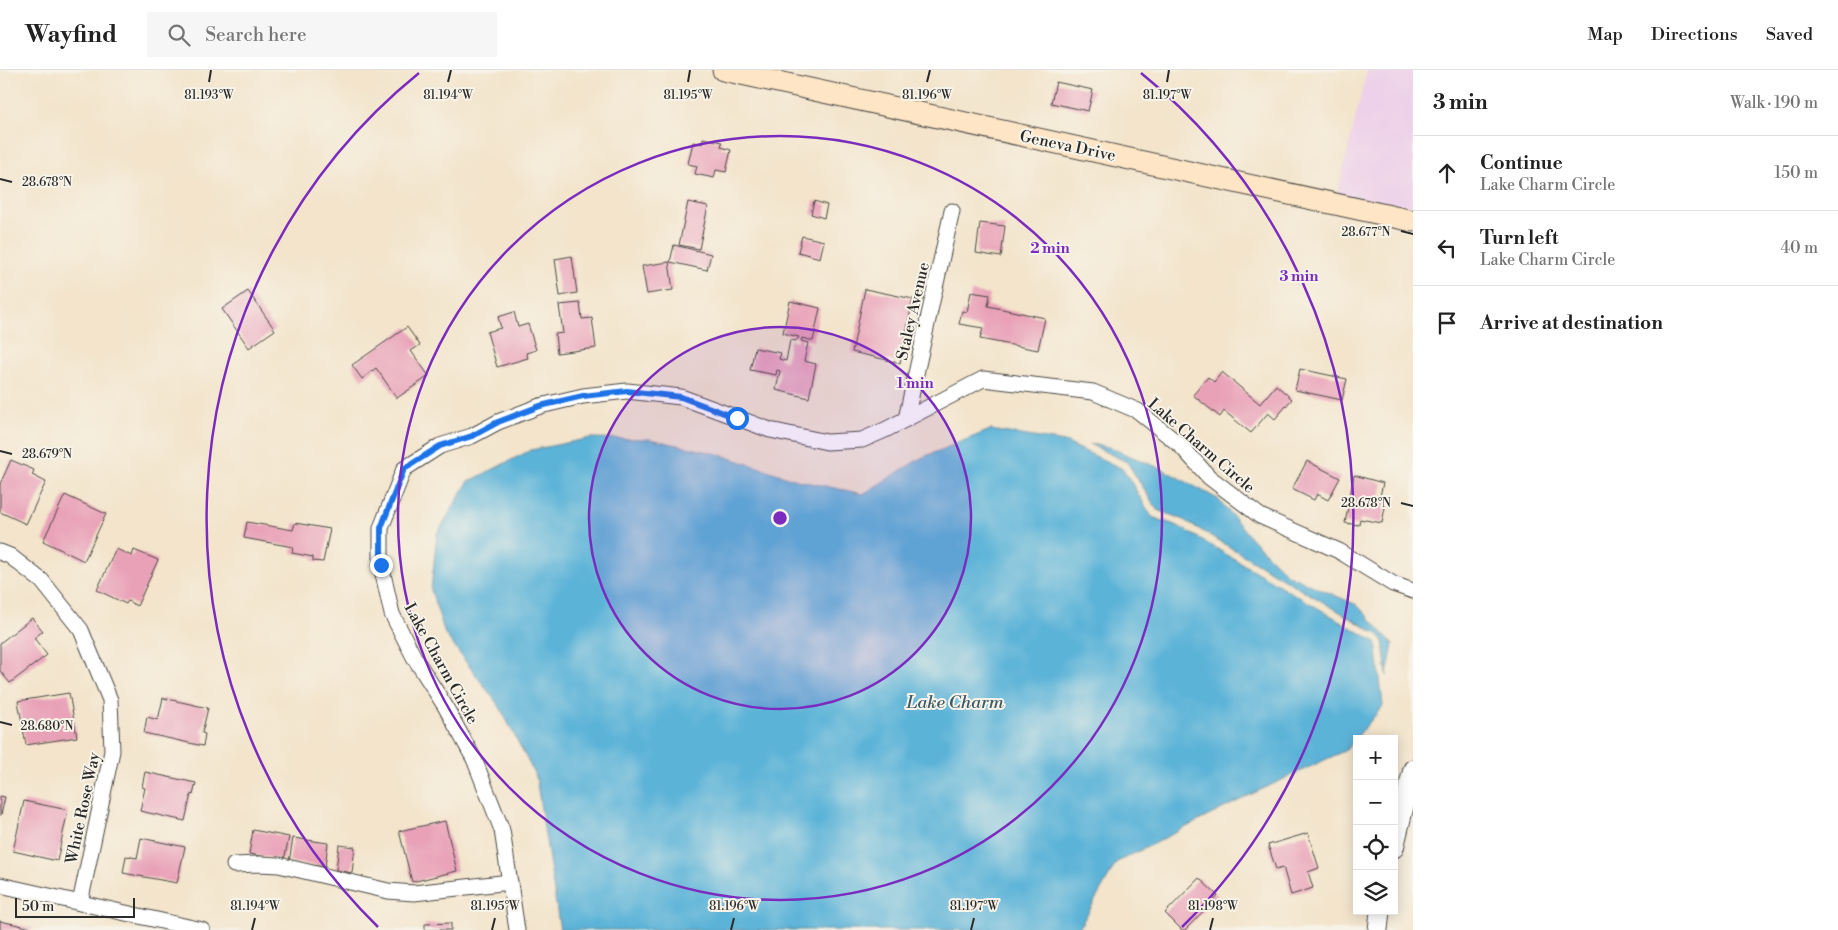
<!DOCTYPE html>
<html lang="en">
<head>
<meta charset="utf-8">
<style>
	:root { --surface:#fff; --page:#f6f6f6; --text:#222; --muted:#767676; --line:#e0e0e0 }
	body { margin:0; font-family:"Libre Bodoni",serif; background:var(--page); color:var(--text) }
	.controls { position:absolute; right:15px; bottom:15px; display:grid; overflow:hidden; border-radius:0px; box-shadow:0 2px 12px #0003 }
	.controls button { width:45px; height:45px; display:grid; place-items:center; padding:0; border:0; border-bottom:1px solid var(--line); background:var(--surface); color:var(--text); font:25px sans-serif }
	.scale { position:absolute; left:15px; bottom:12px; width:120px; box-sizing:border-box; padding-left:5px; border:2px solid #2b2b2b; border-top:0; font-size:14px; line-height:18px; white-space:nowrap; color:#2b2b2b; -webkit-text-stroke:4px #f7f3e8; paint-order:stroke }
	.stop { position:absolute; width:15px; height:15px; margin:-11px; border:4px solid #1a73e8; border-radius:50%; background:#fff }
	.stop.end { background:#1a73e8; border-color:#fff; box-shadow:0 1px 5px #0008 }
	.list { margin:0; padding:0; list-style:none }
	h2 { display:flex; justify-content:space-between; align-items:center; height:65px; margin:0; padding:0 20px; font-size:21px }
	h2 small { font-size:16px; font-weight:400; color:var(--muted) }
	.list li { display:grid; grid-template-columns:32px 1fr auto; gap:15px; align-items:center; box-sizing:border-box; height:75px; padding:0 20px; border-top:1px solid var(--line) }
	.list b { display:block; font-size:19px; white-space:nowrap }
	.list p { margin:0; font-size:16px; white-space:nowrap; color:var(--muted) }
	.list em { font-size:16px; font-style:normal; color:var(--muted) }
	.icon { flex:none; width:28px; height:28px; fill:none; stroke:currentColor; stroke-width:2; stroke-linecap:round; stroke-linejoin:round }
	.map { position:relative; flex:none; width:1413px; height:860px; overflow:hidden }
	header { display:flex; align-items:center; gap:30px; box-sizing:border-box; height:70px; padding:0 25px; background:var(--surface); border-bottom:1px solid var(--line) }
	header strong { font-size:24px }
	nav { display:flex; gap:28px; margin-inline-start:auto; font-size:18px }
	.search { width:350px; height:45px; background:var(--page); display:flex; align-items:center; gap:12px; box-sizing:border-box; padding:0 18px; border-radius:0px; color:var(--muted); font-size:19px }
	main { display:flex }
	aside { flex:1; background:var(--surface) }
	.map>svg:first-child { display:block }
	.built { fill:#edd0e9 }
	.water { fill:#5bb3d8; stroke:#436f82 }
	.building { fill:#e9a1b8 }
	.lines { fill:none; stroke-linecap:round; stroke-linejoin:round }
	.minor-casing { stroke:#494743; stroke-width:17 }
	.tertiary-casing { stroke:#494743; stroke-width:21 }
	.secondary-casing { stroke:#494743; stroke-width:23 }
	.minor { stroke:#fff; stroke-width:15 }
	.tertiary { stroke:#fff; stroke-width:19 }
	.secondary { stroke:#fde5c5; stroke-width:21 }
	.route { stroke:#1a73e8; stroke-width:6 }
	.ticks { fill:none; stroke:#2b2b2b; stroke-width:2 }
	.ring { fill:none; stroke:#7b2cbf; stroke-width:2.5 }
	.labels { text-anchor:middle; stroke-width:4; stroke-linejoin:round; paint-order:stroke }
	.street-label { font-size:16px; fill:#2b2b2b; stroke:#f7f3e8 }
	.water-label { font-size:18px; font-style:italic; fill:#3c5b68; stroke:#f7f3e8 }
	.ticks-label { font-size:12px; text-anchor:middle; fill:#2b2b2b; stroke:#f7f3e8; stroke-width:4; stroke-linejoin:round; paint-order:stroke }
	.centre { fill:#7b2cbf; stroke:#f7f3e8; stroke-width:2.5 }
	.ring-label { font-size:15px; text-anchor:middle; font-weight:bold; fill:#7b2cbf; stroke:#f7f3e8; stroke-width:4; stroke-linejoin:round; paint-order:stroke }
</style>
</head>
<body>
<header>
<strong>Wayfind</strong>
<div class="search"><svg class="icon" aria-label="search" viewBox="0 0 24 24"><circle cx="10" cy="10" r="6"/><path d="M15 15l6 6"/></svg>Search here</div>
<nav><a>Map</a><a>Directions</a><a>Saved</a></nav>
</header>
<main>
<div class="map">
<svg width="1413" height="860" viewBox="0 0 1413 860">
	<rect width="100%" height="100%" fill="#f7f3e8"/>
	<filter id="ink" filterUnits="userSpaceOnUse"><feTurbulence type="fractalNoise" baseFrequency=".02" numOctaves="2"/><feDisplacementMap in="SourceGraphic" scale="10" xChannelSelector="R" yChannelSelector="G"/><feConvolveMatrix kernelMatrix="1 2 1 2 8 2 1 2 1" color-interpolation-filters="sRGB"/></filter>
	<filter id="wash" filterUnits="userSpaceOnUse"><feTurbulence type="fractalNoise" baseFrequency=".0096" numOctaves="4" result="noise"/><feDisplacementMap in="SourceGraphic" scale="20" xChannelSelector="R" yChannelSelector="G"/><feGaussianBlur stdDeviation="1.12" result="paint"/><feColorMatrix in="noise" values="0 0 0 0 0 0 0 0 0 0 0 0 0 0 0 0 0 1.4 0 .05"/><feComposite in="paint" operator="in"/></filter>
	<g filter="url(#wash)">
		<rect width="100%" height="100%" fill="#f3e4cb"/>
		<polygon class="built" points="1367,0 1413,0 1413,142 1337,125"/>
		<g class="water">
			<polygon points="990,360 1065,372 1123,399 1152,447 1178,456 1376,572 1383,636 1346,680 1254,723 1117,792 1078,860 560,860 536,707 500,637 445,564 431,520 437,464 468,412 531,380 591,368 650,369 718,384 797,410 863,424 921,388"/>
			<polygon points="1089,374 1108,377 1162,399 1218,429 1251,468 1288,505 1357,535 1393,574 1387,606 1383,571 1379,565 1182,449 1157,440 1127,392"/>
		</g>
		<g id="blocks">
			<g class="building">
				<polygon points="1056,12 1093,20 1088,41 1051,33"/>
				<polygon points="703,68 722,72 721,77 731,80 726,102 716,100 714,108 695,104 697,96 688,94 693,72 702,74"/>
				<polygon points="814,131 827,135 824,148 811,144"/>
				<polygon points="688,132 708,136 699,179 679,175"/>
				<polygon points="980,153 1005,156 1001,187 976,183"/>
				<polygon points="802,166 824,171 820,188 798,182"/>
				<polygon points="674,175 711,184 707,200 670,192"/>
				<polygon points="572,186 577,223 560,226 555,189"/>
				<polygon points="669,192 673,220 647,224 642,196"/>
				<polygon points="865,219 913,229 900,293 852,282"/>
				<polygon points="248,221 275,260 249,278 222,239"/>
				<polygon points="971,222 990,225 988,236 1045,248 1038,280 980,269 983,258 959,254 962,241 967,242"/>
				<polygon points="790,231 820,238 813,271 802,268 801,271 808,273 804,291 816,294 809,328 776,320 780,301 777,300 776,305 750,300 755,278 781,283 779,289 786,291 790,270 796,271 799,267 783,263"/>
				<polygon points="580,233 582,249 592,248 596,278 557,283 555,264 563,263 559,235"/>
				<polygon points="514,242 518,257 528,254 536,280 526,283 528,288 497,297 487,262 501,258 498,247"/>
				<polygon points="407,257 420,275 411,281 429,306 397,328 376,298 362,309 352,295"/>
				<polygon points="1300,299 1347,309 1342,330 1295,320"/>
				<polygon points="1222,302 1260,334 1276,315 1292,329 1275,349 1268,343 1251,363 1224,341 1220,347 1193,325 1208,307 1214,312"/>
				<polygon points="11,390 34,400 32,405 46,412 26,454 0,442 0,414"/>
				<polygon points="1307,391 1340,408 1328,430 1317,424 1314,430 1292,419"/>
				<polygon points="1354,405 1383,413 1380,426 1387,427 1382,453 1360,449 1359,455 1345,453"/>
				<polygon points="65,425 106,444 84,491 43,471"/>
				<polygon points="247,452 293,460 295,453 330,459 323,492 313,491 313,487 292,483 293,477 244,468"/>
				<polygon points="116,479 132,486 134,480 158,490 137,536 128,531 126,534 97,520"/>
				<polygon points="32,548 43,561 34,568 47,585 10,613 0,601 0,573"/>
				<polygon points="69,623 77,667 26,675 18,631"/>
				<polygon points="163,628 208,638 202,663 205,664 203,676 144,663 147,647 158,650"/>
				<polygon points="145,702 196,713 193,725 191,724 185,751 140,741 145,718 142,717"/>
				<polygon points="0,726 5,727 1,745 0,745"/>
				<polygon points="24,731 68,740 57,791 13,781"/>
				<polygon points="445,751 457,801 412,812 399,761"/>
				<polygon points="253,760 289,767 284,790 249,784"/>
				<polygon points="1308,763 1319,798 1308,802 1313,818 1291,825 1283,797 1276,799 1268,775"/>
				<polygon points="141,768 185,777 177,813 123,803 126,786 137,788"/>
				<polygon points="293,768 328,773 325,797 289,792"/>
				<polygon points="339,775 355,777 352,803 336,800"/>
				<polygon points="1199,808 1218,826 1185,860 1182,860 1165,843"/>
				<polygon points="0,851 32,858 32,860 0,860"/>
				<polygon points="451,853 451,860 425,860 425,854"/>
			</g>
		</g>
	</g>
	<g filter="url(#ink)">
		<use href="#blocks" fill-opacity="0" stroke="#494743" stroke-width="1"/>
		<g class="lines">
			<g class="minor-casing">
				<g id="minor">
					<polyline points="906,349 952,141"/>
					<polyline points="0,482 10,486 42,511 81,560 110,630 112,681 80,833"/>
					<polyline points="234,795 259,794 279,795 388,821 414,823 510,812"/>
					<polyline points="0,815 202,860"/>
					<polyline points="517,860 502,760 474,689 445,636 414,587 392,544 381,495 381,458 404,399 440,376 472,366 498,352 540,336 583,326 627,321 681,327 770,360 827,372 862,370 885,360 983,309 1093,322 1138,341 1181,376 1209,407 1260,446 1339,481 1393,514 1413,521"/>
				</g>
			</g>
			<g class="tertiary-casing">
				<g id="tertiary">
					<polyline points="1394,778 1413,699"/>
					<polyline points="1378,860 1380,841"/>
				</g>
			</g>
			<g class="secondary-casing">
				<polyline id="secondary" points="723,0 1413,151"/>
			</g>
			<use href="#minor" class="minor"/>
			<use href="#tertiary" class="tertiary"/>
			<use href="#secondary" class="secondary"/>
		</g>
	</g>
	<g class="lines" filter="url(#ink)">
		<polyline class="route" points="381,495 381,458 404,399 440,376 472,366 498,352 540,336 583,326 627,321 681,327 737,348"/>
	</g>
	<path class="ticks" d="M 209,12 L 211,0M 448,12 L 451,0M 688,12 L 690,0M 927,12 L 930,0M 1167,12 L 1169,0M 0,109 L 12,112M 1401,161 L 1413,164M 0,381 L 12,384M 1401,433 L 1413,436M 0,652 L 12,655M 252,860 L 255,848M 492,860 L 495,848M 731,860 L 734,848M 971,860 L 974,848M 1210,860 L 1213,848"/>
	<circle cx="780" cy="448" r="191" fill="#7b2cbf" fill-opacity=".12"/>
	<g class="ring">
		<circle cx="780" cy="448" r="191"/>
		<circle cx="780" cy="448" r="382"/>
		<path d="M378 857A573 573 0 0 1 419 3M1141 3A573 573 0 0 1 1182 857"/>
	</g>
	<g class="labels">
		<g class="street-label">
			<text transform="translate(1068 75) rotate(12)" y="6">Geneva Drive</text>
			<text transform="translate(912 241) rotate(-77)" y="6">Staley Avenue</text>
			<text transform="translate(1202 375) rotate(41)" y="6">Lake Charm Circle</text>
			<text transform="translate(442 593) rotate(61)" y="6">Lake Charm Circle</text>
			<text transform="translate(82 738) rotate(-78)" y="6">White Rose Way</text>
		</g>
		<g class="water-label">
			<text x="955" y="638">Lake Charm</text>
		</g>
	</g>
	<g class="ticks-label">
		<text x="209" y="29">81.193°W</text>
		<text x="448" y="29">81.194°W</text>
		<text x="688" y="29">81.195°W</text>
		<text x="927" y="29">81.196°W</text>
		<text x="1167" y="29">81.197°W</text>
		<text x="47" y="116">28.678°N</text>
		<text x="1366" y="166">28.677°N</text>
		<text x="47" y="388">28.679°N</text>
		<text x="1366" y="437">28.678°N</text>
		<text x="47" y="660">28.680°N</text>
		<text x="255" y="840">81.194°W</text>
		<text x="495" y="840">81.195°W</text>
		<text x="734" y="840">81.196°W</text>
		<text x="974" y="840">81.197°W</text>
		<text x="1213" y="840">81.198°W</text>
	</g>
	<circle cx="780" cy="448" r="8" class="centre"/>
	<g class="ring-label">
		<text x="1050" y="183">2 min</text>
		<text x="1299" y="211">3 min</text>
		<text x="915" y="318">1 min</text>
	</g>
</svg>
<div class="controls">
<button>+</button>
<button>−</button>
<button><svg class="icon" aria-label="locate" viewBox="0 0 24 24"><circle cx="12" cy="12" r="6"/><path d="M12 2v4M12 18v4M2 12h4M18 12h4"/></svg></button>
<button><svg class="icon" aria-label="layers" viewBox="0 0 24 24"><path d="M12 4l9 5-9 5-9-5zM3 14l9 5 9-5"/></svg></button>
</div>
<div class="scale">50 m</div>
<div class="stop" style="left:737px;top:348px"></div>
<div class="stop end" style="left:381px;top:495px"></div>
</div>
<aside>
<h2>3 min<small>Walk · 190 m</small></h2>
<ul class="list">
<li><svg class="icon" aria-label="ahead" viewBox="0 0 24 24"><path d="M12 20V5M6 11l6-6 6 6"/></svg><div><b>Continue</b><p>Lake Charm Circle</p></div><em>150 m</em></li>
<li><svg class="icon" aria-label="left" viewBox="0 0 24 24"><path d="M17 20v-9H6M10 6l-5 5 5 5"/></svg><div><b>Turn left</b><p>Lake Charm Circle</p></div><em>40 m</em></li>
<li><svg class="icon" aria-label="arrive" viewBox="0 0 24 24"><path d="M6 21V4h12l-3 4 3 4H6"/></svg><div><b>Arrive at destination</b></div></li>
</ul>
</aside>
</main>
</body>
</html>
